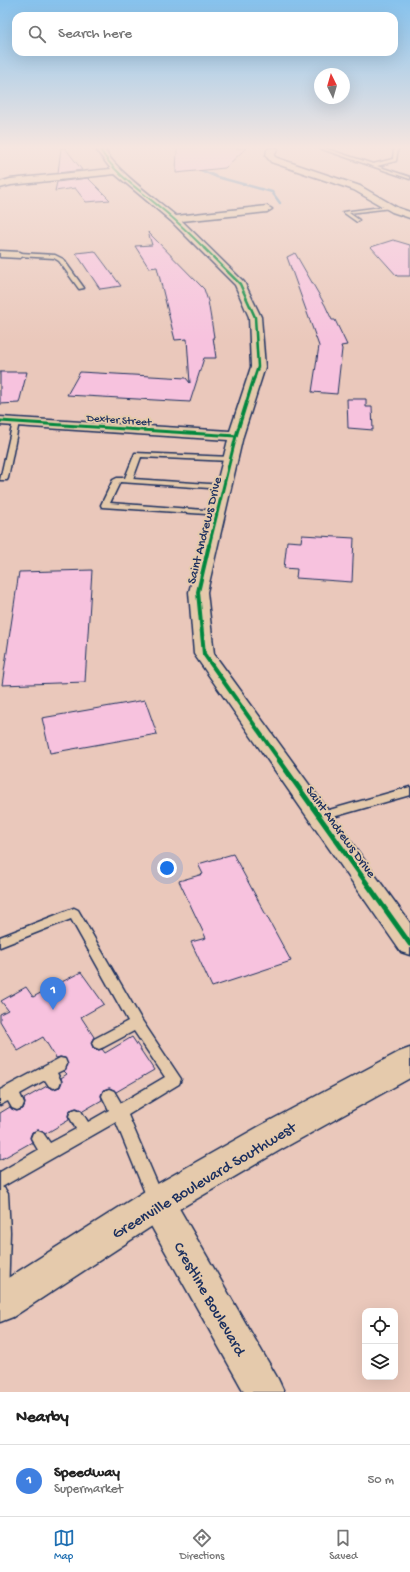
<!DOCTYPE html>
<html lang="en">
<head>
<meta charset="utf-8">
<style>
	:root { --surface:#fff; --page:#f6f6f6; --text:#222; --muted:#767676; --line:#e0e0e0; --accent:#1f6fb2 }
	body { margin:0; font-family:"Gochi Hand",sans-serif; background:var(--page); color:var(--text) }
	.controls { position:absolute; right:12px; bottom:12px; display:grid; overflow:hidden; border-radius:8px; box-shadow:0 4px 16px #0002 }
	.controls button { width:36px; height:36px; display:grid; place-items:center; padding:0; border:0; border-bottom:1px solid var(--line); background:var(--surface); color:var(--text); font:20px sans-serif }
	.compass { position:absolute; left:314px; top:68px; width:36px; height:36px; border-radius:50%; background:var(--surface); box-shadow:0 4px 16px #0002; rotate:355deg }
	.you { position:absolute; left:167px; top:868px; width:14px; height:14px; margin:-10px; border:3px solid #fff; border-radius:50%; background:#1a73e8; box-shadow:0 0 0 6px #1a73e833 }
	.badge { display:grid; place-items:center; width:26px; height:26px; border-radius:50%; background:var(--accent); color:#fff; font-size:13px; font-weight:700 }
	.pin { position:absolute; translate:-50% -33px; filter:drop-shadow(0 1px 2px #0008) }
	.pin::after { content:''; position:absolute; top:21px; width:14px; height:12px; background:inherit; clip-path:polygon(0 0,100% 0,50% 100%) }
	.list { margin:0; padding:0; list-style:none }
	h2 { display:flex; justify-content:space-between; align-items:center; height:52px; margin:0; padding:0 16px; font-size:17px }
	h2 small { font-size:13px; font-weight:400; color:var(--muted) }
	.list li { display:grid; grid-template-columns:26px 1fr auto; gap:12px; align-items:center; box-sizing:border-box; height:72px; padding:0 16px; border-top:1px solid var(--line) }
	.list b { display:block; font-size:15px; white-space:nowrap }
	.list p { margin:0; font-size:13px; white-space:nowrap; color:var(--muted) }
	.list em { font-size:13px; font-style:normal; color:var(--muted) }
	.icon { flex:none; width:22px; height:22px; fill:none; stroke:currentColor; stroke-width:2; stroke-linecap:round; stroke-linejoin:round }
	.map { position:relative; flex:none; width:410px; height:1392px; overflow:hidden }
	.search { position:absolute; background:var(--surface); box-shadow:0 4px 16px #0002; left:12px; right:12px; top:12px; height:44px; display:flex; align-items:center; gap:10px; box-sizing:border-box; padding:0 14px; border-radius:12px; color:var(--muted); font-size:15px }
	.sheet { height:124px; background:var(--surface) }
	nav { display:flex; justify-content:space-around; align-items:center; box-sizing:border-box; height:56px; border-top:1px solid var(--line); background:var(--surface); font-size:11px; color:var(--muted) }
	nav a { display:grid; justify-items:center; gap:2px }
	nav .on { color:var(--accent) }
	.map>svg:first-child { display:block }
	.lines { fill:none; stroke-linecap:round; stroke-linejoin:round }
	.stream { stroke:#6394b9; stroke-width:2.5 }
	.building { fill:#f7c2de; stroke:#1b2f5e }
	.service-casing { stroke:#1b2f5e; stroke-width:3 }
	.minor-casing { stroke:#1b2f5e; stroke-width:3 }
	.trunk-casing { stroke:#1b2f5e; stroke-width:3 }
	.service { fill:#e5caac; fill-rule:evenodd }
	.minor { fill:#e5caac; fill-rule:evenodd }
	.trunk { fill:#e5caac; fill-rule:evenodd }
	.cycleway-far4-casing { stroke:#e5caac; stroke-width:3 }
	.cycleway-far3-casing { stroke:#e5caac; stroke-width:4 }
	.cycleway-far2-casing { stroke:#e5caac; stroke-width:5 }
	.cycleway-far1-casing { stroke:#e5caac; stroke-width:6 }
	.cycleway-casing { stroke:#e5caac; stroke-width:8 }
	.cycleway-far4 { stroke:#00873e; stroke-width:2 }
	.cycleway-far3 { stroke:#00873e; stroke-width:2.5 }
	.cycleway-far2 { stroke:#00873e; stroke-width:3 }
	.cycleway-far1 { stroke:#00873e; stroke-width:4 }
	.cycleway { stroke:#00873e; stroke-width:5 }
	.labels { text-anchor:middle; stroke-width:4; stroke-linejoin:round; paint-order:stroke }
	.far-street-label { font-size:11px; fill:#1b2f5e; stroke:#e5caac }
	.street-label { font-size:13px; fill:#1b2f5e; stroke:#e5caac }
	.near-street-label { font-size:16px; fill:#1b2f5e; stroke:#e5caac }
</style>
</head>
<body>
<div class="map">
<svg width="410" height="1392" viewBox="0 0 410 1392">
	<rect width="100%" height="100%" fill="#eac8bb"/>
	<filter id="ink" filterUnits="userSpaceOnUse"><feTurbulence type="fractalNoise" baseFrequency=".025" numOctaves="2"/><feDisplacementMap in="SourceGraphic" scale="8" xChannelSelector="R" yChannelSelector="G"/><feConvolveMatrix kernelMatrix="1 2 1 2 8 2 1 2 1" color-interpolation-filters="sRGB"/></filter>
	<g filter="url(#ink)">
		<g class="lines">
			<polyline class="stream" points="194,167 217,177 272,192 280,203"/>
		</g>
		<g class="building">
			<polygon points="61,148 65,148 82,170 58,173"/>
			<polygon points="177,148 246,148 225,168 176,173"/>
			<polygon points="88,178 110,200 86,202 75,188 55,191 57,182"/>
			<polygon points="148,232 204,289 208,301 214,337 213,337 216,358 204,358 190,402 67,395 80,372 186,378 190,383 187,339 175,340 157,267 149,268 135,246 152,245"/>
			<polygon points="393,240 410,245 410,276 397,276 371,247"/>
			<polygon points="95,251 121,286 100,289 76,253"/>
			<polygon points="295,253 325,305 332,320 335,320 347,345 341,346 342,349 337,394 312,392 319,346 287,257"/>
			<polygon points="0,372 27,372 19,403 0,404"/>
			<polygon points="347,399 366,399 366,407 372,407 373,430 348,428"/>
			<polygon points="302,535 354,538 352,582 296,578 297,569 284,568 287,541 301,542"/>
			<polygon points="92,570 85,682 2,685 19,572"/>
			<polygon points="145,700 157,734 50,753 42,718"/>
			<polygon points="233,854 291,961 212,987 191,942 206,938 179,881 203,874 198,864"/>
			<polygon points="81,972 104,1004 81,1017 94,1037 91,1042 93,1048 98,1050 102,1049 105,1053 132,1037 154,1070 116,1092 110,1088 103,1090 101,1095 102,1100 83,1111 77,1108 70,1110 68,1115 69,1120 45,1134 39,1130 32,1132 30,1137 32,1142 0,1160 0,1113 10,1107 16,1111 23,1109 25,1104 24,1099 47,1086 53,1089 60,1087 62,1082 61,1078 67,1074 64,1071 68,1065 65,1058 60,1057 56,1058 43,1037 18,1051 0,1021 0,1014 8,1010 1,1001 26,987 33,997"/>
		</g>
		<g class="lines">
			<g class="service-casing">
				<g id="service">
					<polygon points="319,148 324,148 373,164 393,159 394,148 398,148 396,161 377,166 410,177 410,179"/>
					<polygon points="389,206 391,208 349,213 359,220 357,222 343,212"/>
					<polygon points="20,253 55,255 63,259 84,288 79,289 59,261 54,258 18,256 18,254"/>
					<polygon points="16,420 19,422 8,478 7,480 0,480 13,422"/>
					<polygon points="135,453 231,457 235,459 231,461 141,457 133,479 224,485 228,487 224,489 120,482 110,503 218,511 222,513 221,515 102,507 101,505 113,480 117,478 125,478"/>
					<polygon points="410,787 410,795 319,821 315,820 313,817 315,814"/>
					<polygon points="74,908 78,910 141,1019 181,1079 179,1084 128,1115 164,1199 162,1205 156,1207 150,1205 116,1122 2,1187 5,1189 8,1194 10,1232 8,1297 6,1303 0,1305 0,1172 38,1150 31,1138 33,1133 38,1131 43,1133 50,1143 76,1129 69,1116 71,1111 76,1109 81,1111 88,1122 109,1110 102,1096 104,1091 109,1089 114,1091 121,1103 165,1077 134,1031 104,1047 99,1049 94,1047 92,1043 94,1039 128,1021 71,919 0,947 0,937"/>
					<polygon points="60,1058 65,1059 67,1064 65,1069 57,1073 61,1081 59,1086 54,1088 49,1086 45,1080 20,1094 24,1103 22,1108 17,1110 12,1108 8,1101 0,1105 0,1090"/>
				</g>
			</g>
			<g class="minor-casing">
				<g id="minor">
					<path d="M 99,148 L 107,148 L 105,151 C 120,174 155,198 176,216 L 267,206 L 272,209 L 267,212 L 182,221 L 244,282 L 261,317 L 265,367 L 243,436 L 207,592 L 214,654 L 410,923 L 410,955 L 401,952 L 194,654 L 189,592 L 228,440 L 0,425 L 0,417 L 230,431 L 251,367 L 249,317 L 235,285 L 171,221 L 115,174 L 11,185 L 0,188 L 0,182 L 10,179 L 111,169 L 97,151 Z"/>
					<polygon points="269,148 278,148 274,156 277,158 360,186 398,208 410,212 410,218 392,212 354,190 271,162 266,156 267,150"/>
					<polygon points="0,251 20,252 25,255 20,258 0,257"/>
					<polygon points="157,1187 169,1191 278,1379 284,1392 244,1392 145,1215 141,1203 145,1191"/>
				</g>
			</g>
			<g class="trunk-casing">
				<polygon id="trunk" points="410,1048 410,1078 282,1149 169,1215 13,1317 0,1322 0,1283 145,1191 258,1127 399,1052"/>
			</g>
			<use href="#service" class="service"/>
			<use href="#minor" class="minor"/>
			<use href="#trunk" class="trunk"/>
			<g class="cycleway-far4-casing">
				<path id="cycleway-far4" d="M 103,148 L 101,151 C 115,174 141,191 162,209 C 177,221 191,235 205,249"/>
			</g>
			<g class="cycleway-far3-casing">
				<polyline id="cycleway-far3" points="204,248 240,284 255,317 258,367 254,379"/>
			</g>
			<g class="cycleway-far2-casing">
				<g id="cycleway-far2">
					<polyline points="0,421 236,436"/>
					<polyline points="209,546 236,436 254,378"/>
				</g>
			</g>
			<g class="cycleway-far1-casing">
				<polyline id="cycleway-far1" points="209,545 198,592 204,654 280,761"/>
			</g>
			<g class="cycleway-casing">
				<polyline id="cycleway" points="279,760 410,944"/>
			</g>
			<use href="#cycleway-far4" class="cycleway-far4"/>
			<use href="#cycleway-far3" class="cycleway-far3"/>
			<use href="#cycleway-far2" class="cycleway-far2"/>
			<use href="#cycleway-far1" class="cycleway-far1"/>
			<use href="#cycleway" class="cycleway"/>
		</g>
	</g>
	<linearGradient id="sky" x2="0" y2="1"><stop stop-color="#86c2ed"/><stop offset="0.43" stop-color="#f6e6e0"/><stop offset="1" stop-color="#f6e6e0" stop-opacity="0"/></linearGradient>
	<rect width="410" height="342" fill="url(#sky)"/>
	<g class="labels">
		<g class="far-street-label">
			<text transform="translate(119 419) rotate(4)" y="4">Dexter Street</text>
		</g>
		<g class="street-label">
			<text transform="translate(203 530) rotate(-76)" y="5">Saint Andrews Drive</text>
			<text transform="translate(342 831) rotate(54)" y="5">Saint Andrews Drive</text>
		</g>
		<g class="near-street-label">
			<text transform="translate(203 1179) rotate(-31)" y="6">Greenville Boulevard Southwest</text>
			<text transform="translate(211 1298) rotate(60)" y="6">Crestline Boulevard</text>
		</g>
	</g>
</svg>
<div class="controls">
<button><svg class="icon" aria-label="locate" viewBox="0 0 24 24"><circle cx="12" cy="12" r="6"/><path d="M12 2v4M12 18v4M2 12h4M18 12h4"/></svg></button>
<button><svg class="icon" aria-label="layers" viewBox="0 0 24 24"><path d="M12 4l9 5-9 5-9-5zM3 14l9 5 9-5"/></svg></button>
</div>
<svg class="compass" viewBox="-18 -18 36 36"><path d="M0-13l5 13h-10z" fill="#e53935"/><path d="M0 13l5-13h-10z" fill="#767676"/></svg>
<div class="you"></div>
<div class="pin badge" style="left:53px;top:1010px;background:#3f7fe0">1</div>
<div class="search"><svg class="icon" aria-label="search" viewBox="0 0 24 24"><circle cx="10" cy="10" r="6"/><path d="M15 15l6 6"/></svg>Search here</div>
</div>
<section class="sheet">
<h2>Nearby<small></small></h2>
<ul class="list">
<li><span class="badge" style="background:#3f7fe0">1</span><div><b>Speedway</b><p>Supermarket</p></div><em>50 m</em></li>
</ul>
</section>
<nav>
<a class="on"><svg class="icon" aria-label="map" viewBox="0 0 24 24"><path d="M3 6l6-2 6 2 6-2v14l-6 2-6-2-6 2zM9 4v14M15 6v14"/></svg>Map</a>
<a><svg class="icon" aria-label="directions" viewBox="0 0 24 24"><path d="M12 3l9 9-9 9-9-9zM9 14v-3h6M13 9l2 2-2 2"/></svg>Directions</a>
<a><svg class="icon" aria-label="saved" viewBox="0 0 24 24"><path d="M7 4h10v16l-5-4-5 4z"/></svg>Saved</a>
</nav>
</body>
</html>
